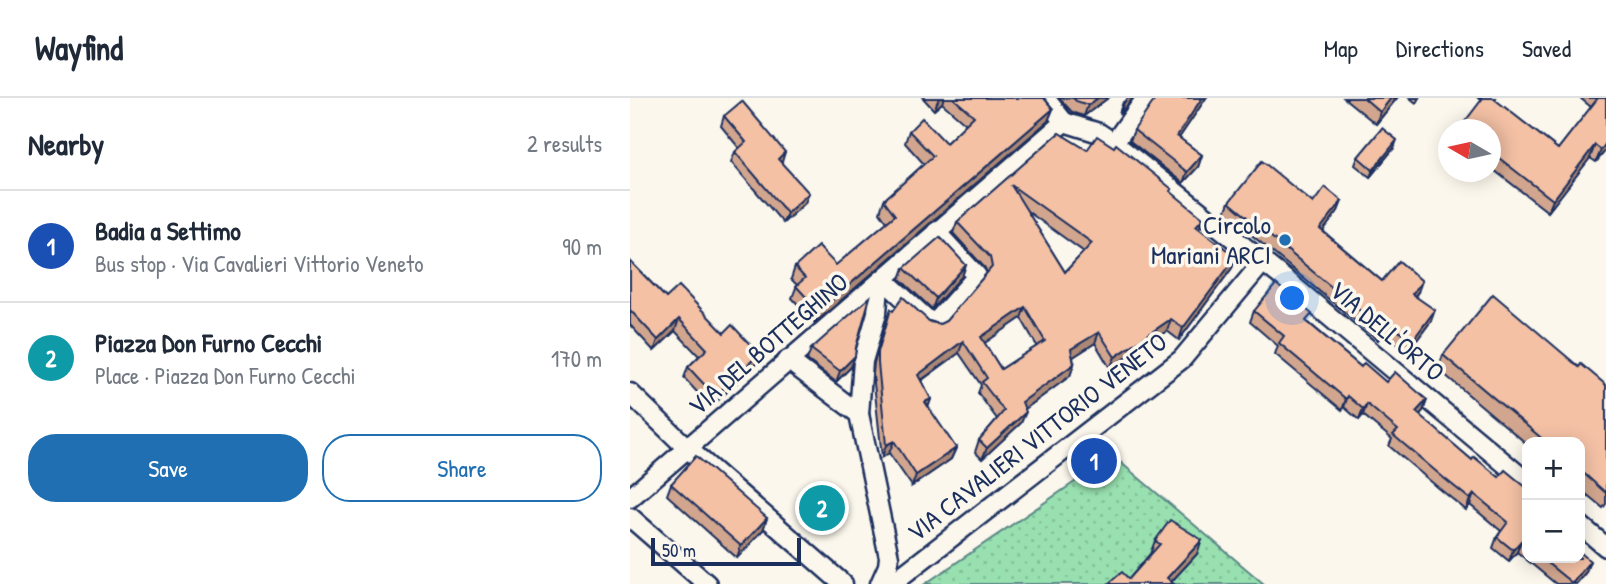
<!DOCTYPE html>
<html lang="en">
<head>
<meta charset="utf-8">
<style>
	:root { --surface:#fff; --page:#f6f6f7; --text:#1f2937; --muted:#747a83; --line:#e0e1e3; --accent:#1f6fb2 }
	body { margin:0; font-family:"Patrick Hand",sans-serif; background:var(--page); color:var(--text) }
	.controls { position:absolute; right:21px; bottom:21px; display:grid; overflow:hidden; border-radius:14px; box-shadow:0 4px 18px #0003 }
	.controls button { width:63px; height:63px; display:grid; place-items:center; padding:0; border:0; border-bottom:2px solid var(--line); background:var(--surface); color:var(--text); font:35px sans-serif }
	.compass { position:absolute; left:808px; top:21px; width:63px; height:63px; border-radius:50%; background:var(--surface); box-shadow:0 4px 18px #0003; rotate:279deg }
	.scale { position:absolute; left:21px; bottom:18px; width:150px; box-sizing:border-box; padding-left:7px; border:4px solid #1b2f5e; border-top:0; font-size:19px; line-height:24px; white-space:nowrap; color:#1b2f5e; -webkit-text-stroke:5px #fbf7ec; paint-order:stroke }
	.you { position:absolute; left:663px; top:201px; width:24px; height:24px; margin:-18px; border:5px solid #fff; border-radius:50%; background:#1a73e8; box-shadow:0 0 0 10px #1a73e833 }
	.badge { display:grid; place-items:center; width:46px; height:46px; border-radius:50%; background:var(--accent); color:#fff; font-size:23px; font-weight:700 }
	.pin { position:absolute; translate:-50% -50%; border:4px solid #fff; box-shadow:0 2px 7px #0006 }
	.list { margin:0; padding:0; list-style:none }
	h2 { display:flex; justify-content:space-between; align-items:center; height:91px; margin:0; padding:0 28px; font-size:30px }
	h2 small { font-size:23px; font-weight:400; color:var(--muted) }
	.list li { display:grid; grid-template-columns:46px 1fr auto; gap:21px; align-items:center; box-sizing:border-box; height:112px; padding:0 28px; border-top:2px solid var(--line) }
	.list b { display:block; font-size:26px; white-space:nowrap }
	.list p { margin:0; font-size:23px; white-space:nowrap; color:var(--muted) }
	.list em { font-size:23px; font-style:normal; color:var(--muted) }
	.actions { display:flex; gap:14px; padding:21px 28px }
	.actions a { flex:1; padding:16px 0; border:2px solid var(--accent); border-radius:28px; text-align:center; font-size:24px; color:var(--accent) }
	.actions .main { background:var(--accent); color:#fff }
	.map { position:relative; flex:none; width:976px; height:486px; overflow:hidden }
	header { display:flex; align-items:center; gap:42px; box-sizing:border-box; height:98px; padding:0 35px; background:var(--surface); border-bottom:2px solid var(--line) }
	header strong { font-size:33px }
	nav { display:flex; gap:38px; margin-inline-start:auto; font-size:24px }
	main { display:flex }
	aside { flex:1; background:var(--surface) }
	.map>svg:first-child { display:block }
	.grass { fill:url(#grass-dots); stroke:#5a8886; stroke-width:2 }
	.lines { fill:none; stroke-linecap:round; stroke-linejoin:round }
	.minor-casing { stroke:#1b2f5e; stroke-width:23 }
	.minor { stroke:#fbf7ec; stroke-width:18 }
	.wall { fill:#d2a68e; stroke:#1b2f5e; stroke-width:2; fill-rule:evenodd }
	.shaded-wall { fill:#ab8774; stroke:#1b2f5e; stroke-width:2 }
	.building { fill:#f4c1a5; stroke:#1b2f5e; stroke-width:2; fill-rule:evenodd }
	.poi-dot { fill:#1f6fb2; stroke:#fbf7ec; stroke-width:2.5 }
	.labels { text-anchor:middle; stroke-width:7; stroke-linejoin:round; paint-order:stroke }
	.poi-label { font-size:26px; fill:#1b2f5e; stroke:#fbf7ec; text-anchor:end }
	.street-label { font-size:26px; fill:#1b2f5e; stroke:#fbf7ec }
</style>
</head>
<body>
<header>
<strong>Wayfind</strong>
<nav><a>Map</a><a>Directions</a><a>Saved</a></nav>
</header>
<main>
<aside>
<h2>Nearby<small>2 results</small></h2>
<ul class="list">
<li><span class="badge" style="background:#1a4fb4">1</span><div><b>Badia a Settimo</b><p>Bus stop · Via Cavalieri Vittorio Veneto</p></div><em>90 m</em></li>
<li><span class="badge" style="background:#0f9aa8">2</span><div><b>Piazza Don Furno Cecchi</b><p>Place · Piazza Don Furno Cecchi</p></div><em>170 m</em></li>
</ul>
<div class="actions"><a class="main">Save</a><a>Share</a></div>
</aside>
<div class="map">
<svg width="976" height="486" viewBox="0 0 976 486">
	<defs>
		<pattern id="grass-dots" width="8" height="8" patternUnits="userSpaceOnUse" patternTransform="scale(1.75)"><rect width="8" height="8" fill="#98e0af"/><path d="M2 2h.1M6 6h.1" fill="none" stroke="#82c099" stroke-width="1.8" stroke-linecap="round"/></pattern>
	</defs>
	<rect width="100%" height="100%" fill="#fbf7ec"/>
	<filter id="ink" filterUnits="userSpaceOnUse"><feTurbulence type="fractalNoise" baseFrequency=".0143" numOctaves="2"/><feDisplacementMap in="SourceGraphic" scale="14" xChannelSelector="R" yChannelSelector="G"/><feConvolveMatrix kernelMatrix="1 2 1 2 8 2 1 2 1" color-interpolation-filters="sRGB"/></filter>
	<g filter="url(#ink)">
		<polygon class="grass" points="483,358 634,486 295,486"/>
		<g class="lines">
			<g class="minor-casing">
				<g id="minor">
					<polyline points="415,0 434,24"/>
					<polyline points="434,24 469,35 484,45 657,183 897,384"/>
					<polyline points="484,45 516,0"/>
					<polyline points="254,182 303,227 347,178 306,134"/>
					<polyline points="249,186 247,215 233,263 229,316 259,459 258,468 250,486"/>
					<polyline points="158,262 229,316"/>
					<polyline points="0,295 57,350 213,486"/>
					<polyline points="0,400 434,24"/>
					<polyline points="0,419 77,486"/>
					<polyline points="950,427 976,449"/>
					<polyline points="261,486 552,261 633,164"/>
				</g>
			</g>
			<use href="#minor" class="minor"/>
		</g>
		<g class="wall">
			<polygon points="293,0 414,0 423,11 418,23 185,225 162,200 167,187 161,181 165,169 206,167 257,124 250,114 254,102 294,66 275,45 279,33 316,45 336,26 312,5 304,12"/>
			<polygon points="429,0 478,0 454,18 442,14"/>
			<polygon points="503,0 490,16 489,15 493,4"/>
			<polygon points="576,0 549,40 572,57 568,69 553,85 500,43 504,32"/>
			<polygon points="714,0 767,0 746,26"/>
			<polygon points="780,0 789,0 786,5"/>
			<polygon points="848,0 866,0 865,2 928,51 961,9 950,0 976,0 976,52 966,64 960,60 918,114 860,69 860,32 830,32 851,3"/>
			<polygon points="94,18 151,64 175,105 153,125 101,64 105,54 109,50 91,28"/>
			<path d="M 429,35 L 457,52 L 542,91 L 541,94 L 569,131 L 606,159 L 602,170 L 549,242 L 537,233 L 480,270 L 465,245 L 443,259 L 444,266 L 440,278 L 395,311 L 391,325 L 352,361 L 345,354 L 349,342 L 367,321 L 348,295 L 351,287 L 329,255 L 291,283 L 301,301 L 298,309 L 326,350 L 321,361 L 282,388 L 259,355 L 252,359 L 243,276 L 244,265 L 261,211 L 263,213 L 310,226 L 316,223 L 357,175 L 355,170 L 323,135 L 327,124 ZM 397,113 L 454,154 L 435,174 ZM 391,220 L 407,248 L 371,271 L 354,245 Z"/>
			<polygon points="764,50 740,79 725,67 728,59"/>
			<polygon points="712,103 708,113 693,133 752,183 788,194 785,198 801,223 778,254 753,235 748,242 595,115 599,104 683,105"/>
			<polygon points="0,163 36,200 129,256 125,267 81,309 54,280 58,269 69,258 45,233 24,253 0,227"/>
			<polygon points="336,167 332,178 302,211 270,181 274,170"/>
			<polygon points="624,213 679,225 731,269 756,284 797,302 793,313 789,317 842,362 869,379 897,390 897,460 950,460 956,474 946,486 926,486 887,454 879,463 863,450 867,439 871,433 840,407 836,412 811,392 759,348 762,341 733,317 729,322 714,309 712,312 645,256 648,248 620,224"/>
			<polygon points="226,249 225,258 221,269 206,284 177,262 181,251"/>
			<polygon points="813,257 949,269 976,287 976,406 973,410 950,391 950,344 897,344 897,346 808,271"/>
			<polygon points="41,386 137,420 133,432 107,460 37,397"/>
			<polygon points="525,443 567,456 541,484 499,481 520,456"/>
		</g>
		<g class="shaded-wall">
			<polygon points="309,0 314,0 312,5 304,12"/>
			<polygon points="468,0 478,0 454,18 458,7"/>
			<polygon points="498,0 503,0 490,16 494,5"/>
			<polygon points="572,0 576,0 543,49 547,38"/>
			<polygon points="761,0 767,0 746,26 750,14"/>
			<polygon points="423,11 418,23 185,225 189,213"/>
			<polygon points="767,42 764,50 740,79 743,72"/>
			<polygon points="976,45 976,52 966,64 971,52"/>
			<polygon points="965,47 960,60 918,114 923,102"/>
			<polygon points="155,54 152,64 144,71 148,61"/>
			<polygon points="572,57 568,69 553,85 557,74"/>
			<polygon points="179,95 175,105 153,125 157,115"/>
			<polygon points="712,103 708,113 686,142 690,131"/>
			<polygon points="573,120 569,131 566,128"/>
			<polygon points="606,159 602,170 549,242 553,230"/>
			<polygon points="336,167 332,178 302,211 306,200"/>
			<polygon points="792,183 788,194 778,206 782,196"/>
			<polygon points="395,209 391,220 346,251 351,239"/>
			<polygon points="805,212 801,223 778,254 782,243"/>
			<polygon points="49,221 45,233 24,253 28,242"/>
			<polygon points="541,221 537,233 480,270 485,259"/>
			<polygon points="757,224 753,235 748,242 752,231"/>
			<polygon points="469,234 465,245 437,263 441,251"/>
			<polygon points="333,243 329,255 283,288 288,277"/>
			<polygon points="129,256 125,267 81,309 85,298"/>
			<polygon points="225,258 221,269 206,284 210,273"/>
			<polygon points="444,266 440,278 388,316 392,304"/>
			<polygon points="718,298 714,309 712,312 716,301"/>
			<polygon points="301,301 297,313 295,304"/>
			<polygon points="797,302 793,313 782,325 786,314"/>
			<polygon points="737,306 733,317 729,322 733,311"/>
			<polygon points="396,314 391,325 352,361 357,350"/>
			<polygon points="264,343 259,355 252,359 256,347"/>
			<polygon points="326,350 321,361 282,388 286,377"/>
			<polygon points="844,396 840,407 836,412 840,401"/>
			<polygon points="137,420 133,432 107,460 111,448"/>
			<polygon points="572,442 567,456 539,486 537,480"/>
			<polygon points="891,443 887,454 879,463 883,452"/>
			<polygon points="960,463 956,474 946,486 942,486"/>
		</g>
		<g class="building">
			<polygon points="323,0 414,0 423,11 189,213 166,188 175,180 165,169 188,148 206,167 265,117 254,102 303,58 279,33 292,20 316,45 344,18"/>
			<polygon points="443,0 468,0 458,7 446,3"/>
			<polygon points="526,0 572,0 547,38 572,57 557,74 504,32"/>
			<polygon points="734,0 761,0 750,14"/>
			<polygon points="853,0 863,0 928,51 968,0 976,0 976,45 971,52 965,47 923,102 860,53 860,32 833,32 830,30"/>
			<polygon points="112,3 155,54 148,61 179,95 157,115 105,54 116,44 94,18"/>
			<polygon points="752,30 767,42 743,72 728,59"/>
			<path d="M 429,35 L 457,52 L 467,38 L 484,49 L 486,46 L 542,91 L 540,93 L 573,120 L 566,128 L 606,159 L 553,230 L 541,221 L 485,259 L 469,234 L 441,251 L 444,266 L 392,304 L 396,314 L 357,350 L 349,342 L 374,313 L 352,284 L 357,280 L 333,243 L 288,277 L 301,301 L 295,304 L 326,350 L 286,377 L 264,343 L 256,347 L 248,265 L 248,254 L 261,211 L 263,213 L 273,199 L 300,224 L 310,226 L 316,223 L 362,169 L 360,159 L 327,124 ZM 381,87 L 462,145 L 435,174 ZM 395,209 L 415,243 L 371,271 L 351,239 Z"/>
			<polygon points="632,63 683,105 695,89 712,103 690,131 752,183 769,163 792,183 782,196 805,212 782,243 757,224 752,231 599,104"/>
			<polygon points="310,139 336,167 306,200 274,170"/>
			<polygon points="0,163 36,200 49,188 94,235 102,227 129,256 85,298 58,269 77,251 49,221 28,242 0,212"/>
			<polygon points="646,186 682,216 676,223 731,269 734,265 756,284 765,274 797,302 786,314 842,362 844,359 869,379 875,372 897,390 897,407 895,409 897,411 897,448 891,443 883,452 867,439 878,424 844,396 840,401 815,381 763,337 768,332 737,306 733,311 718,298 716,301 649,245 654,238 624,213"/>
			<polygon points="863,196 949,269 951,266 976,287 976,395 950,372 950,344 916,344 813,257"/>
			<polygon points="240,199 226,249 225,258 210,273 181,251"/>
			<polygon points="66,358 137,420 111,448 41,386"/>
			<polygon points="540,422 572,442 537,480 544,486 478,486 492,474 499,481 530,446 525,443"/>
			<polygon points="950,454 960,463 942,485 911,460 950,460"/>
		</g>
	</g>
	<circle class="poi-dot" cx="655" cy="142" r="7"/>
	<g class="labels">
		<g class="poi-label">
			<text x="641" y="136">Circolo<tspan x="641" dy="30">Mariani ARCI</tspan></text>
		</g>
		<g class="street-label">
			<text transform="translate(757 233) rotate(40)" y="9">VIA DELL'ORTO</text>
			<text transform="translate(138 246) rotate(-41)" y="9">VIA DEL BOTTEGHINO</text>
			<text transform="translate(407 339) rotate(-38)" y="9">VIA CAVALIERI VITTORIO VENETO</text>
		</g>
	</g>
</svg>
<div class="controls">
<button>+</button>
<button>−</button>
</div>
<svg class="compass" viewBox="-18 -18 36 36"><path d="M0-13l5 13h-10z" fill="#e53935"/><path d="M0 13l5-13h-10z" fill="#747a83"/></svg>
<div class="scale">50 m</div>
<div class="you"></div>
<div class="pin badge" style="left:464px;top:363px;background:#1a4fb4">1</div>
<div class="pin badge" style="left:192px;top:410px;background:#0f9aa8">2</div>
</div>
</main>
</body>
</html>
